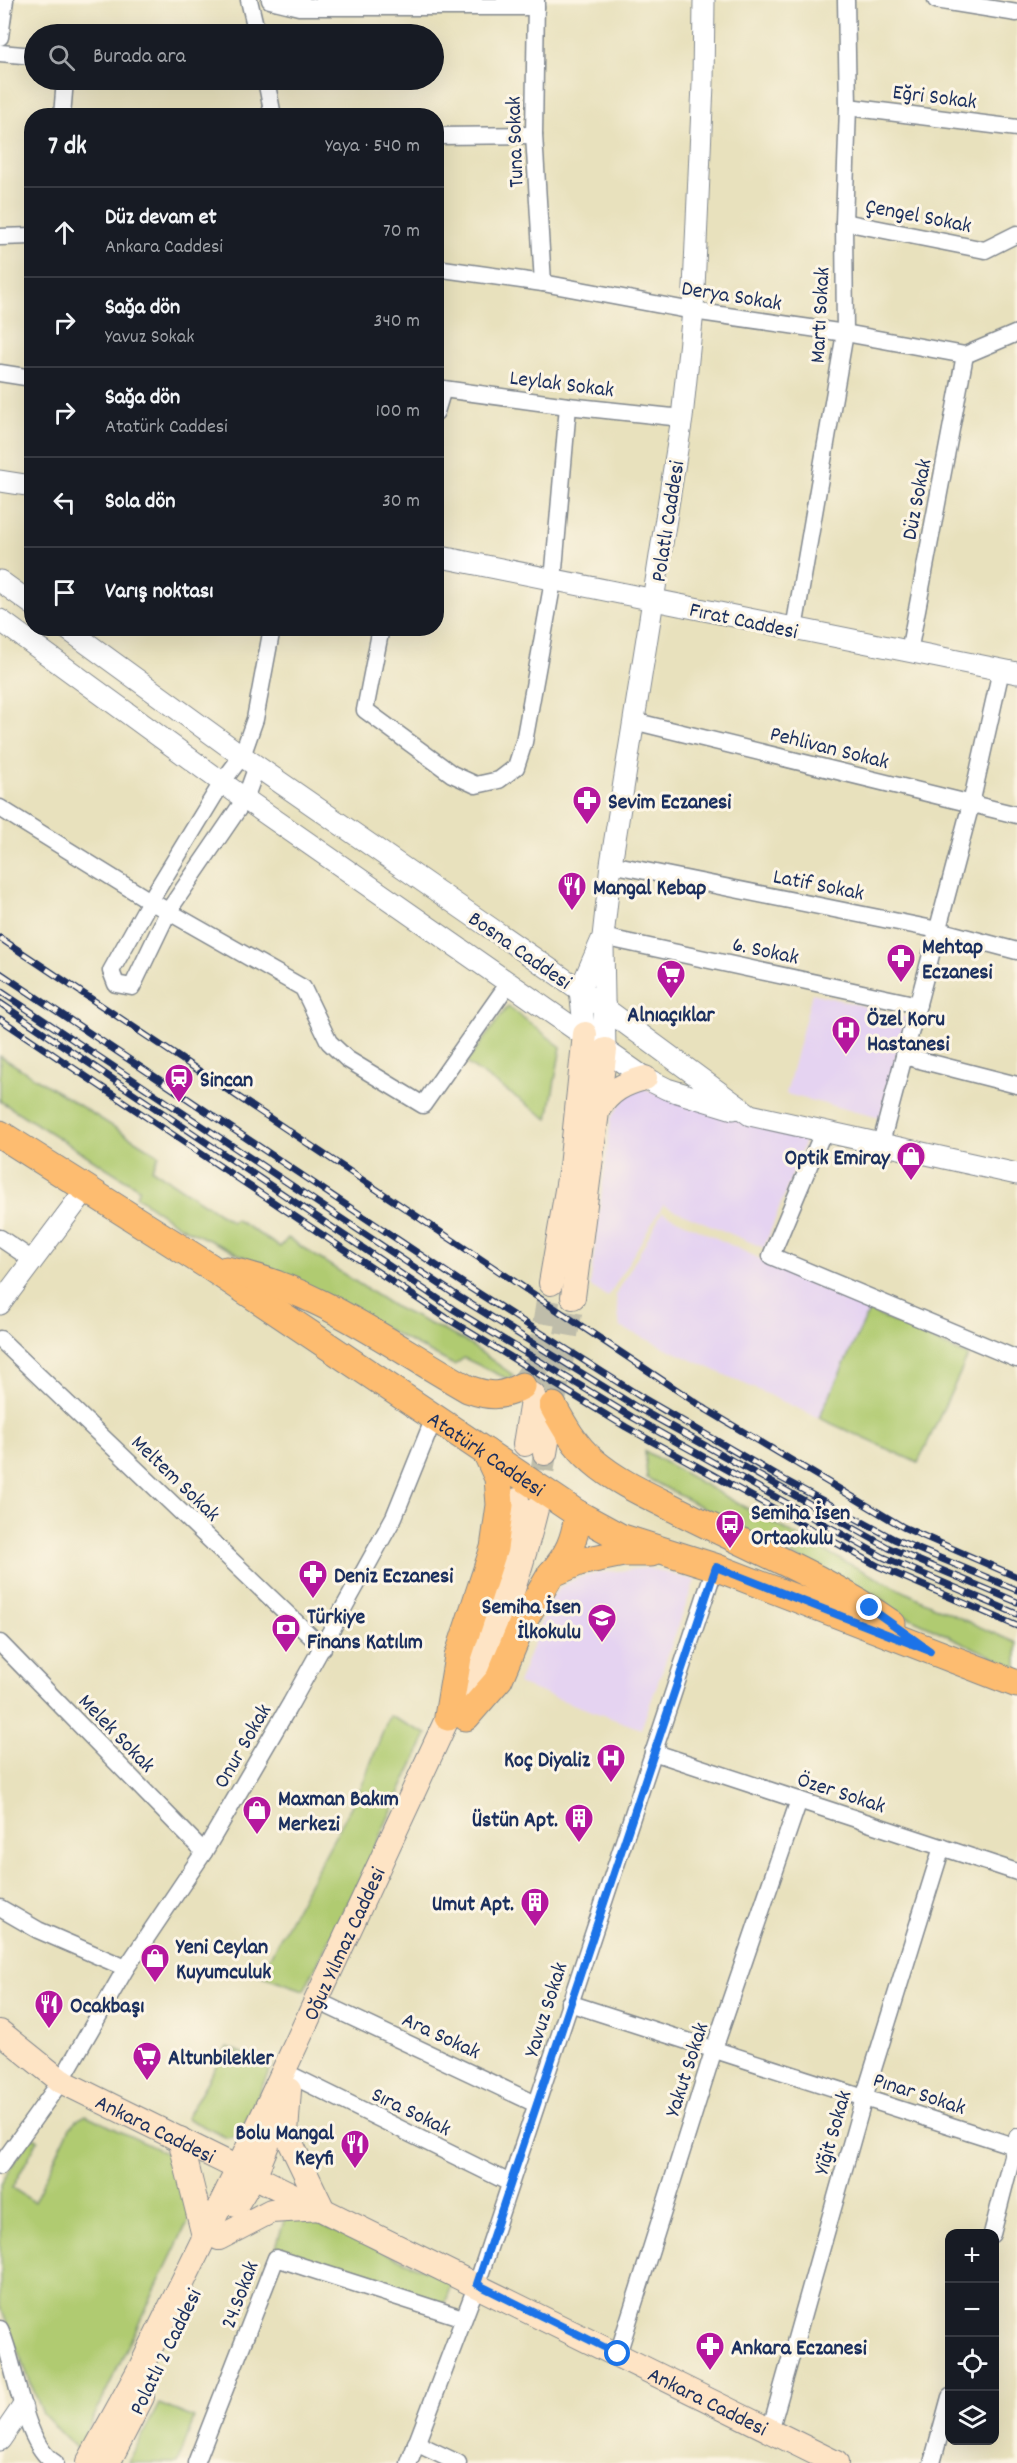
<!DOCTYPE html>
<html lang="tr">
<head>
<meta charset="utf-8">
<style>
	:root { --surface:#171b24; --page:#242831; --text:#f1f3f6; --muted:#9ea1a6; --line:#363941 }
	body { margin:0; font-family:Dekko,sans-serif; background:var(--page); color:var(--text) }
	.controls { position:absolute; right:18px; bottom:18px; display:grid; overflow:hidden; border-radius:12px; box-shadow:0 6px 24px #0002 }
	.controls button { width:54px; height:54px; display:grid; place-items:center; padding:0; border:0; border-bottom:2px solid var(--line); background:var(--surface); color:var(--text); font:30px sans-serif }
	.stop { position:absolute; width:18px; height:18px; margin:-14px; border:4px solid #1a73e8; border-radius:50%; background:#fff }
	.stop.end { background:#1a73e8; border-color:#fff; box-shadow:0 2px 6px #0008 }
	.list { margin:0; padding:0; list-style:none }
	h2 { display:flex; justify-content:space-between; align-items:center; height:78px; margin:0; padding:0 24px; font-size:26px }
	h2 small { font-size:20px; font-weight:400; color:var(--muted) }
	.list li { display:grid; grid-template-columns:39px 1fr auto; gap:18px; align-items:center; box-sizing:border-box; height:90px; padding:0 24px; border-top:2px solid var(--line) }
	.list b { display:block; font-size:22px; white-space:nowrap }
	.list p { margin:0; font-size:20px; white-space:nowrap; color:var(--muted) }
	.list em { font-size:20px; font-style:normal; color:var(--muted) }
	.icon { flex:none; width:33px; height:33px; fill:none; stroke:currentColor; stroke-width:2; stroke-linecap:round; stroke-linejoin:round }
	.map { position:relative; flex:none; width:1017px; height:2463px; overflow:hidden }
	.search { position:absolute; background:var(--surface); box-shadow:0 6px 24px #0002; left:24px; top:24px; width:420px; height:66px; display:flex; align-items:center; gap:15px; box-sizing:border-box; padding:0 21px; border-radius:33px; color:var(--muted); font-size:22px }
	.panel { position:absolute; background:var(--surface); box-shadow:0 6px 24px #0002; left:24px; top:108px; width:420px; height:528px; border-radius:24px }
	.map>svg:first-child { display:block }
	.built { fill:#e5d3f1 }
	.green { fill:#b0cb71; stroke:#667d68; stroke-width:1.5 }
	.lines { fill:none; stroke-linecap:round; stroke-linejoin:round }
	.secondary-tunnel { stroke:#bfbdaa; stroke-width:24; stroke-dasharray:24 12; stroke-linecap:butt }
	.primary-tunnel { stroke:#bfbdaa; stroke-width:27; stroke-dasharray:27 14; stroke-linecap:butt }
	.minor-casing { stroke:#82888e; stroke-width:19 }
	.tertiary-casing { stroke:#82888e; stroke-width:23 }
	.secondary-casing { stroke:#82888e; stroke-width:26 }
	.primary-casing { stroke:#82888e; stroke-width:29 }
	.minor { stroke:#fff; stroke-width:16 }
	.tertiary { stroke:#fff; stroke-width:21 }
	.secondary { stroke:#fee4c5; stroke-width:24 }
	.primary { stroke:#fdbc6f; stroke-width:27 }
	.rail-casing { stroke:#1b2f5e; stroke-width:7 }
	.rail { stroke:#fcf5e5; stroke-width:4.5; stroke-dasharray:14; stroke-linecap:butt }
	.route { stroke:#1a73e8; stroke-width:8 }
	.labels { text-anchor:middle; stroke-width:6; stroke-linejoin:round; paint-order:stroke }
	.street-label { font-size:22px; fill:#1b2f5e; stroke:#fcf5e5 }
	.poi-label { font-size:22px; font-weight:bold; fill:#1b2f5e; stroke:#fcf5e5; text-anchor:start }
</style>
</head>
<body>
<div class="map">
<svg width="1017" height="2463" viewBox="0 0 1017 2463">
	<rect width="100%" height="100%" fill="#fcf5e5"/>
	<filter id="ink" filterUnits="userSpaceOnUse"><feTurbulence type="fractalNoise" baseFrequency=".0167" numOctaves="2"/><feDisplacementMap in="SourceGraphic" scale="12" xChannelSelector="R" yChannelSelector="G"/><feConvolveMatrix kernelMatrix="1 2 1 2 8 2 1 2 1" color-interpolation-filters="sRGB"/></filter>
	<filter id="wash" filterUnits="userSpaceOnUse"><feTurbulence type="fractalNoise" baseFrequency=".008" numOctaves="4" result="noise"/><feDisplacementMap in="SourceGraphic" scale="24" xChannelSelector="R" yChannelSelector="G"/><feGaussianBlur stdDeviation="1.35" result="paint"/><feColorMatrix in="noise" values="0 0 0 0 0 0 0 0 0 0 0 0 0 0 0 0 0 1.4 0 .05"/><feComposite in="paint" operator="in"/></filter>
	<g filter="url(#wash)">
		<rect width="100%" height="100%" fill="#e8e1bd"/>
		<g class="built">
			<polygon points="812,993 906,1017 880,1118 786,1094"/>
			<polygon points="642,1088 805,1141 764,1248 663,1205 608,1297 590,1286 611,1118 628,1094"/>
			<polygon points="662,1212 869,1311 819,1418 620,1327 616,1295"/>
			<polygon points="647,1568 695,1580 641,1729 518,1684 551,1597 562,1586 575,1579 597,1573"/>
		</g>
		<g class="green">
			<polygon points="508,1006 561,1047 548,1119 466,1063"/>
			<polygon points="0,1056 159,1155 152,1169 232,1222 235,1219 280,1247 288,1238 393,1306 463,1340 513,1375 508,1379 464,1358 454,1365 292,1279 179,1226 136,1196 140,1189 0,1101"/>
			<polygon points="869,1311 968,1356 918,1463 819,1418"/>
			<path d="M 645,1451 C 766,1520 888,1589 1017,1643 L 1017,1668 L 906,1616 L 647,1478 Z"/>
			<polygon points="389,1716 427,1734 362,1875 304,1990 260,1975 361,1788"/>
			<polygon points="227,2047 272,2066 238,2136 227,2138 186,2118"/>
			<polygon points="86,2115 170,2155 192,2213 78,2450 43,2414 0,2306 0,2184 31,2136 38,2140 12,2188 34,2202 70,2127 75,2121"/>
			<polygon points="303,2217 452,2282 444,2304 275,2250 285,2218"/>
			<polygon points="159,2404 194,2418 178,2463 128,2463"/>
		</g>
	</g>
	<g filter="url(#ink)">
		<g class="lines">
			<g class="secondary-tunnel">
				<polyline points="533,1395 551,1283"/>
				<polyline points="553,1406 573,1297"/>
				<polyline points="537,1506 545,1453"/>
			</g>
			<polyline class="primary-tunnel" points="522,1386 539,1363"/>
			<g class="minor-casing">
				<g id="minor">
					<polyline points="249,0 257,34"/>
					<polyline points="270,0 299,7 536,7"/>
					<polyline points="536,0 534,135 543,283"/>
					<polyline points="936,0 1017,13"/>
					<polyline points="0,37 5,0"/>
					<polyline points="0,53 34,56"/>
					<polyline points="266,80 273,116"/>
					<polyline points="848,107 1017,128"/>
					<polyline points="62,116 65,80"/>
					<polyline points="436,136 534,135"/>
					<polyline points="844,222 985,250 1017,234"/>
					<polyline points="0,237 32,236"/>
					<polyline points="436,268 543,283 693,311 845,333 965,355 1017,333"/>
					<polyline points="0,373 32,378"/>
					<polyline points="436,388 568,406 682,418"/>
					<polyline points="436,412 443,389"/>
					<polyline points="381,628 365,710 452,774 476,785 499,780 516,767 524,742 553,581 568,406"/>
					<polyline points="794,629 845,333 844,222 848,107 846,0"/>
					<polyline points="909,652 965,355"/>
					<polyline points="633,721 1017,815"/>
					<polyline points="257,766 245,799 169,910 132,987 116,984 111,971 150,901 223,781 242,756 255,719 272,628"/>
					<polyline points="0,808 150,901 303,988 329,1042 347,1059 423,1105 508,984"/>
					<polyline points="611,864 938,930 1017,951"/>
					<polyline points="603,937 918,1005"/>
					<polyline points="904,1056 1017,1085"/>
					<polyline points="824,1130 771,1256 1017,1359"/>
					<polyline points="881,1143 971,804 1001,670"/>
					<polyline points="0,1238 34,1261"/>
					<polyline points="0,1339 323,1648"/>
					<polyline points="0,1643 204,1852"/>
					<polyline points="653,1752 1017,1872"/>
					<polyline points="0,1908 38,1930 126,1968"/>
					<polyline points="569,2003 1017,2147"/>
					<polyline points="328,2006 536,2104"/>
					<polyline points="295,2077 510,2183"/>
					<polyline points="0,2166 61,2081 126,1968 204,1852 291,1703 394,1517 434,1418"/>
					<polyline points="992,2234 1017,2137"/>
					<path d="M 0,2329 C 16,2364 23,2444 55,2463"/>
					<polyline points="618,2354 714,2049 799,1800"/>
					<polyline points="770,2431 864,2098 942,1847"/>
					<polyline points="416,2443 458,2463"/>
					<polyline points="196,2463 276,2258 463,2318"/>
					<polyline points="409,2463 477,2284 715,1567"/>
					<polyline points="932,2463 950,2397"/>
				</g>
			</g>
			<g class="tertiary-casing">
				<g id="tertiary">
					<polyline points="0,481 32,486"/>
					<polyline points="436,556 1017,673"/>
					<polyline points="0,581 32,604"/>
					<polyline points="0,620 245,799 645,1078 667,1089 733,1109"/>
					<polyline points="66,628 242,756 580,990 750,1115 1017,1174"/>
					<polyline points="603,946 605,1050"/>
					<polyline points="585,1034 580,990 603,937 611,864 682,418 693,311 703,84 704,0"/>
					<polyline points="0,1304 87,1188"/>
					<polyline points="0,2440 22,2408"/>
				</g>
			</g>
			<g class="secondary-casing">
				<g id="secondary">
					<path d="M 598,1109 C 611,1090 623,1084 645,1078"/>
					<polyline points="551,1283 571,1167 585,1034"/>
					<polyline points="573,1297 605,1050"/>
					<polyline points="525,1444 533,1395"/>
					<polyline points="545,1453 553,1406"/>
					<path d="M 470,1708 C 496,1642 519,1578 536,1509"/>
					<path id="s1" d="M 0,2032 L 61,2081 L 836,2463"/>
					<polyline points="289,2090 286,2133 322,2208"/>
					<polyline points="180,2139 204,2236"/>
					<polyline points="236,2205 255,2174 277,2120"/>
					<polyline points="219,2238 271,2211 321,2208"/>
					<path id="s2" d="M 88,2463 L 142,2365 L 238,2169 L 448,1717 L 487,1620 L 507,1546 L 517,1500"/>
					<polyline points="108,2463 142,2397"/>
				</g>
			</g>
			<g class="primary-casing">
				<g id="primary">
					<path id="s3" d="M 0,1134 L 210,1267 L 578,1514 L 620,1537 L 715,1567 L 1017,1684"/>
					<path d="M 226,1270 C 315,1287 390,1345 468,1389 C 490,1397 502,1397 522,1386"/>
					<path d="M 553,1406 C 564,1426 575,1446 593,1461 C 617,1482 647,1495 675,1509 C 747,1546 826,1577 892,1624"/>
					<path d="M 551,1574 C 568,1556 575,1539 578,1514"/>
					<polyline points="448,1717 458,1657 494,1548 500,1505 498,1478 486,1452"/>
					<polyline points="466,1717 499,1679 523,1622 551,1574 579,1562 623,1553 651,1553"/>
				</g>
			</g>
			<use href="#minor" class="minor"/>
			<use href="#tertiary" class="tertiary"/>
			<use href="#secondary" class="secondary"/>
			<use href="#primary" class="primary"/>
			<g class="rail-casing">
				<g id="rail">
					<polyline points="0,938 707,1410 903,1527 1017,1577"/>
					<polyline points="0,973 464,1284 643,1398 779,1477 894,1539 1017,1590"/>
					<polyline points="0,991 459,1297 638,1408 889,1548 1017,1602"/>
					<polyline points="0,1003 453,1309 632,1417 883,1557 1017,1614"/>
					<polyline points="0,1019 448,1319 626,1427 878,1566 1017,1626"/>
				</g>
			</g>
			<use href="#rail" class="rail"/>
		</g>
	</g>
	<g class="lines" filter="url(#ink)">
		<polyline class="route" points="618,2354 477,2284 716,1567 930,1651 870,1608"/>
	</g>
	<defs>
		<g id="pharmacy-pin" transform="scale(1.5)"><path d="M0 17L-7.5 6A9.5 9.5 0 1 1 7.5 6Z" fill="#b5179e" stroke="#fcf5e5"/><path d="M-2-6h4v4h4v4h-4v4h-4v-4h-4v-4h4Z" fill="#fff"/></g>
		<g id="restaurant-pin" transform="scale(1.5)"><path d="M0 17L-7.5 6A9.5 9.5 0 1 1 7.5 6Z" fill="#b5179e" stroke="#fcf5e5"/><path d="M-5-6h1v4h1v-4h1v4h1v-4h1v5L-1.5 .5V6h-2V.5L-5-1ZM5-6V6H3V1.5H1.5Q1.5-4 5-6Z" fill="#fff"/></g>
		<g id="supermarket-pin" transform="scale(1.5)"><path d="M0 17L-7.5 6A9.5 9.5 0 1 1 7.5 6Z" fill="#b5179e" stroke="#fcf5e5"/><path d="M-6-5.5h2.5l.6 2H6L4.5 2H-2.5L-4.4-4H-6ZM-1.5 3.2a1.3 1.3 0 1 0 .1 0ZM3 3.2a1.3 1.3 0 1 0 .1 0Z" fill="#fff"/></g>
		<g id="hospital-pin" transform="scale(1.5)"><path d="M0 17L-7.5 6A9.5 9.5 0 1 1 7.5 6Z" fill="#b5179e" stroke="#fcf5e5"/><path d="M-5-5h3v3.5h4V-5h3V5h-3V1.5h-4V5h-3Z" fill="#fff"/></g>
		<g id="station-pin" transform="scale(1.5)"><path d="M0 17L-7.5 6A9.5 9.5 0 1 1 7.5 6Z" fill="#b5179e" stroke="#fcf5e5"/><path d="M-3-6H3Q5-6 5-4V2Q5 4 3 4L4.5 6H3L1.5 4h-3L-3 6H-4.5L-3 4Q-5 4-5 2V-4Q-5-6-3-6ZM-3.5-4v3h7v-3ZM-3.5 1v1.5H-2V1ZM2 1v1.5H3.5V1Z" fill="#fff"/></g>
		<g id="shop-pin" transform="scale(1.5)"><path d="M0 17L-7.5 6A9.5 9.5 0 1 1 7.5 6Z" fill="#b5179e" stroke="#fcf5e5"/><path d="M-5-2.5h2.3a2.7 3.5 0 0 1 5.4 0H5L5.5 6h-11ZM-1.5-2.5h3a1.5 2.3 0 0 0-3 0Z" fill="#fff"/></g>
		<g id="bus-pin" transform="scale(1.5)"><path d="M0 17L-7.5 6A9.5 9.5 0 1 1 7.5 6Z" fill="#b5179e" stroke="#fcf5e5"/><path d="M-5-6H5V4H4V6H2V4H-2V6H-4V4H-5ZM-3.5-4V0h7V-4ZM-3.5 1.2v1.5H-2V1.2ZM2 1.2v1.5H3.5V1.2Z" fill="#fff"/></g>
		<g id="school-pin" transform="scale(1.5)"><path d="M0 17L-7.5 6A9.5 9.5 0 1 1 7.5 6Z" fill="#b5179e" stroke="#fcf5e5"/><path d="M0-5L7-2L0 1L-7-2ZM-4 1L0 2.5L4 1V4Q0 6-4 4Z" fill="#fff"/></g>
		<g id="bank-pin" transform="scale(1.5)"><path d="M0 17L-7.5 6A9.5 9.5 0 1 1 7.5 6Z" fill="#b5179e" stroke="#fcf5e5"/><path d="M-6-4H6V4H-6ZM0-2.3a2.3 2.3 0 1 0 0 4.6a2.3 2.3 0 1 0 0-4.6Z" fill="#fff"/></g>
		<g id="building-pin" transform="scale(1.5)"><path d="M0 17L-7.5 6A9.5 9.5 0 1 1 7.5 6Z" fill="#b5179e" stroke="#fcf5e5"/><path d="M-4-6H4V6H1V3H-1V6H-4ZM-2.5-4.3h1.7v1.8h-1.7ZM.8-4.3h1.7v1.8H.8ZM-2.5-1h1.7V.8h-1.7ZM.8-1h1.7V.8H.8Z" fill="#fff"/></g>
	</defs>
	<g fill-rule="evenodd">
		<use href="#pharmacy-pin" x="587" y="800"/>
		<use href="#restaurant-pin" x="572" y="886"/>
		<use href="#pharmacy-pin" x="901" y="958"/>
		<use href="#supermarket-pin" x="671" y="974"/>
		<use href="#hospital-pin" x="846" y="1030"/>
		<use href="#station-pin" x="179" y="1078"/>
		<use href="#shop-pin" x="911" y="1156"/>
		<use href="#bus-pin" x="730" y="1524"/>
		<use href="#pharmacy-pin" x="313" y="1574"/>
		<use href="#school-pin" x="602" y="1618"/>
		<use href="#bank-pin" x="286" y="1628"/>
		<use href="#hospital-pin" x="611" y="1758"/>
		<use href="#shop-pin" x="257" y="1810"/>
		<use href="#building-pin" x="579" y="1818"/>
		<use href="#building-pin" x="535" y="1902"/>
		<use href="#shop-pin" x="155" y="1958"/>
		<use href="#restaurant-pin" x="49" y="2004"/>
		<use href="#supermarket-pin" x="147" y="2056"/>
		<use href="#restaurant-pin" x="355" y="2144"/>
		<use href="#pharmacy-pin" x="710" y="2346"/>
	</g>
	<g class="labels">
		<g class="street-label">
			<text transform="translate(935 95) rotate(7)" y="8">Eğri Sokak</text>
			<text transform="translate(513 142) rotate(-92)" y="8">Tuna Sokak</text>
			<text transform="translate(919 214) rotate(11)" y="8">Çengel Sokak</text>
			<text transform="translate(732 294) rotate(9)" y="8">Derya Sokak</text>
			<text transform="translate(818 315) rotate(-87)" y="8">Martı Sokak</text>
			<text transform="translate(562 382) rotate(7)" y="8">Leylak Sokak</text>
			<text transform="translate(915 499) rotate(-79)" y="8">Düz Sokak</text>
			<text transform="translate(666 521) rotate(-81)" y="8">Polatlı Caddesi</text>
			<text transform="translate(744 619) rotate(12)" y="8">Fırat Caddesi</text>
			<text transform="translate(830 746) rotate(14)" y="8">Pehlivan Sokak</text>
			<text transform="translate(819 883) rotate(11)" y="8">Latif Sokak</text>
			<text transform="translate(521 949) rotate(35)" y="8">Bosna Caddesi</text>
			<text transform="translate(766 949) rotate(12)" y="8">6. Sokak</text>
			<text dy="8" stroke="none"><textPath href="#s3" startOffset="582">Atatürk Caddesi</textPath></text>
			<text transform="translate(177 1477) rotate(44)" y="8">Meltem Sokak</text>
			<text transform="translate(118 1732) rotate(46)" y="8">Melek Sokak</text>
			<text transform="translate(241 1745) rotate(-60)" y="8">Onur Sokak</text>
			<text transform="translate(842 1791) rotate(18)" y="8">Özer Sokak</text>
			<text dy="8" stroke="none"><textPath href="#s2" startOffset="579">Oğuz Yılmaz Caddesi</textPath></text>
			<text transform="translate(544 2009) rotate(-72)" y="8">Yavuz Sokak</text>
			<text transform="translate(442 2034) rotate(25)" y="8">Ara Sokak</text>
			<text transform="translate(685 2069) rotate(-72)" y="8">Yakut Sokak</text>
			<text transform="translate(920 2092) rotate(18)" y="8">Pınar Sokak</text>
			<text transform="translate(412 2110) rotate(26)" y="8">Sıra Sokak</text>
			<text dy="8" stroke="none"><textPath href="#s1" startOffset="184">Ankara Caddesi</textPath></text>
			<text transform="translate(831 2132) rotate(-74)" y="8">Yiğit Sokak</text>
			<text transform="translate(238 2294) rotate(-69)" y="8">24.Sokak</text>
			<text transform="translate(164 2351) rotate(-64)" y="8">Polatlı 2 Caddesi</text>
			<text dy="8" stroke="none"><textPath href="#s1" startOffset="800">Ankara Caddesi</textPath></text>
		</g>
		<g class="poi-label">
			<text x="608" y="808">Sevim Eczanesi</text>
			<text x="593" y="894">Mangal Kebap</text>
			<text x="922" y="953">Mehtap<tspan x="922" dy="25">Eczanesi</tspan></text>
			<text x="671" y="1021" text-anchor="middle">Alnıaçıklar</text>
			<text x="867" y="1025">Özel Koru<tspan x="867" dy="25">Hastanesi</tspan></text>
			<text x="200" y="1086">Sincan</text>
			<text x="890" y="1164" text-anchor="end">Optik Emiray</text>
			<text x="751" y="1519">Semiha İsen<tspan x="751" dy="25">Ortaokulu</tspan></text>
			<text x="334" y="1582">Deniz Eczanesi</text>
			<text x="581" y="1613" text-anchor="end">Semiha İsen<tspan x="581" dy="25">İlkokulu</tspan></text>
			<text x="307" y="1623">Türkiye<tspan x="307" dy="25">Finans Katılım</tspan></text>
			<text x="590" y="1766" text-anchor="end">Koç Diyaliz</text>
			<text x="278" y="1805">Maxman Bakım<tspan x="278" dy="25">Merkezi</tspan></text>
			<text x="558" y="1826" text-anchor="end">Üstün Apt.</text>
			<text x="514" y="1910" text-anchor="end">Umut Apt.</text>
			<text x="176" y="1953">Yeni Ceylan<tspan x="176" dy="25">Kuyumculuk</tspan></text>
			<text x="70" y="2012">Ocakbaşı</text>
			<text x="168" y="2064">Altunbilekler</text>
			<text x="334" y="2139" text-anchor="end">Bolu Mangal<tspan x="334" dy="25">Keyfi</tspan></text>
			<text x="731" y="2354">Ankara Eczanesi</text>
		</g>
	</g>
</svg>
<div class="controls">
<button>+</button>
<button>−</button>
<button><svg class="icon" aria-label="locate" viewBox="0 0 24 24"><circle cx="12" cy="12" r="6"/><path d="M12 2v4M12 18v4M2 12h4M18 12h4"/></svg></button>
<button><svg class="icon" aria-label="layers" viewBox="0 0 24 24"><path d="M12 4l9 5-9 5-9-5zM3 14l9 5 9-5"/></svg></button>
</div>
<div class="stop" style="left:618px;top:2354px"></div>
<div class="stop end" style="left:870px;top:1608px"></div>
<div class="search"><svg class="icon" aria-label="search" viewBox="0 0 24 24"><circle cx="10" cy="10" r="6"/><path d="M15 15l6 6"/></svg>Burada ara</div>
<section class="panel">
<h2>7 dk<small>Yaya · 540 m</small></h2>
<ul class="list">
<li><svg class="icon" aria-label="ahead" viewBox="0 0 24 24"><path d="M12 20V5M6 11l6-6 6 6"/></svg><div><b>Düz devam et</b><p>Ankara Caddesi</p></div><em>70 m</em></li>
<li><svg class="icon" aria-label="right" viewBox="0 0 24 24"><path d="M7 20v-9h11M14 6l5 5-5 5"/></svg><div><b>Sağa dön</b><p>Yavuz Sokak</p></div><em>340 m</em></li>
<li><svg class="icon" aria-label="right" viewBox="0 0 24 24"><path d="M7 20v-9h11M14 6l5 5-5 5"/></svg><div><b>Sağa dön</b><p>Atatürk Caddesi</p></div><em>100 m</em></li>
<li><svg class="icon" aria-label="left" viewBox="0 0 24 24"><path d="M17 20v-9H6M10 6l-5 5 5 5"/></svg><div><b>Sola dön</b></div><em>30 m</em></li>
<li><svg class="icon" aria-label="arrive" viewBox="0 0 24 24"><path d="M6 21V4h12l-3 4 3 4H6"/></svg><div><b>Varış noktası</b></div></li>
</ul>
</section>
</div>
</body>
</html>
